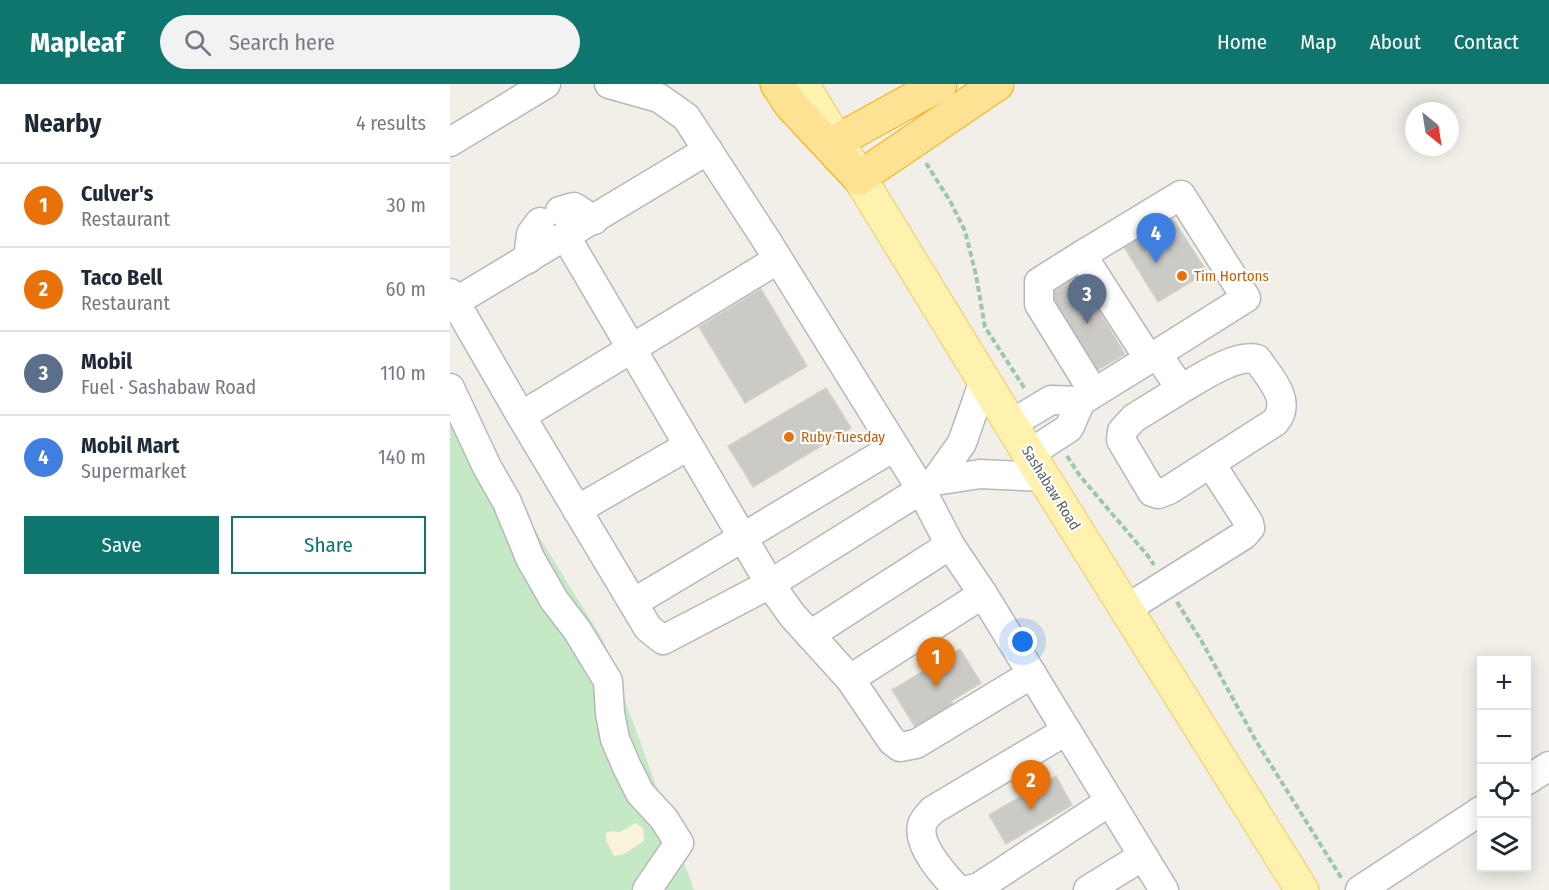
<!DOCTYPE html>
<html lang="en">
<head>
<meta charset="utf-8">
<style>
	:root { --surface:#fff; --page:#f2f2f3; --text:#1f2937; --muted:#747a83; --line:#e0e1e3; --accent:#0f766e }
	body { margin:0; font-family:"Fira Sans Condensed",sans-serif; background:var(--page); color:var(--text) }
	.controls { position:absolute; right:18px; bottom:18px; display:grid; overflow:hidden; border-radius:0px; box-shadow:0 3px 15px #0003 }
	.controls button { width:54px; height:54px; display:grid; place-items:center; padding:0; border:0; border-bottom:2px solid var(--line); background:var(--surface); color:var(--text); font:30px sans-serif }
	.compass { position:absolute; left:955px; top:18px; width:54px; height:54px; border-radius:50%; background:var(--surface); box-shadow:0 3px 15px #0003; rotate:150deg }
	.you { position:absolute; left:573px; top:558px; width:21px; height:21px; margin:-15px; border:4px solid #fff; border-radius:50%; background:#1a73e8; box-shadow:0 0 0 9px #1a73e833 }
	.badge { display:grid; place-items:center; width:39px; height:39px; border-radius:50%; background:var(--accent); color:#fff; font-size:20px; font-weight:700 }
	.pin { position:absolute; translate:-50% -50px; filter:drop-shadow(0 2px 3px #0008) }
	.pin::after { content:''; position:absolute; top:32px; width:21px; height:18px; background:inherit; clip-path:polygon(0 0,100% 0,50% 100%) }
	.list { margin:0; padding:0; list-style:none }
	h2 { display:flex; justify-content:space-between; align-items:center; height:78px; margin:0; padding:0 24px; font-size:26px }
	h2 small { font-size:20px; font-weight:400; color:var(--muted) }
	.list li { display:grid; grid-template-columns:39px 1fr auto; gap:18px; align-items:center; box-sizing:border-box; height:84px; padding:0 24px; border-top:2px solid var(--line) }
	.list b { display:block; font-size:22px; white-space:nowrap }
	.list p { margin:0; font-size:20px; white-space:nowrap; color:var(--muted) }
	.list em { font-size:20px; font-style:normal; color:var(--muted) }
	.actions { display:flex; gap:12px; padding:18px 24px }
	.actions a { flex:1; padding:14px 0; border:2px solid var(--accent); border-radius:0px; text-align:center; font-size:21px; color:var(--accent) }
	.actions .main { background:var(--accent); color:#fff }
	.icon { flex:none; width:33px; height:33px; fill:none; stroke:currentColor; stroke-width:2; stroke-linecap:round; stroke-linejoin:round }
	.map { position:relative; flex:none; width:1099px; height:806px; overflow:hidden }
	header { display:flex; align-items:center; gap:36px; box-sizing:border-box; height:84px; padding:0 30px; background:var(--accent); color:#fff }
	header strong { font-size:28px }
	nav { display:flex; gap:33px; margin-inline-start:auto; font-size:21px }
	.search { width:420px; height:54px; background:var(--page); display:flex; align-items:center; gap:15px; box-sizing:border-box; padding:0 21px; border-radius:33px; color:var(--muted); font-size:22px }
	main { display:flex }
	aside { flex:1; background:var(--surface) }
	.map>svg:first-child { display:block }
	.green { fill:#c5e8c5 }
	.sand { fill:#fbf3d9 }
	.building { fill:#cccac5; stroke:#d6d1c6; stroke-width:1.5 }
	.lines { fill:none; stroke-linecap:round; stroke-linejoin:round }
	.minor-casing { stroke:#b5b8bc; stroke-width:31 }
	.major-casing { stroke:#f2c960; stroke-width:35 }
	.highway-casing { stroke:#f9ab00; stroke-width:35 }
	.path { stroke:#9cc7a9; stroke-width:4; stroke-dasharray:6 3; stroke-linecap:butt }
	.minor { stroke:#fff; stroke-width:28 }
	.major { stroke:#fff2af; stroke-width:33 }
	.highway { stroke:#fde293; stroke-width:33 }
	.food-dot { fill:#e8710a; stroke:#fff; stroke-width:2 }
	.labels { text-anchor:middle; stroke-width:4.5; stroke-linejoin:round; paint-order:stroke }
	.food-label { font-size:15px; fill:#c56008; stroke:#fff; text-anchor:start }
	.street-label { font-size:15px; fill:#5f6368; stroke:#fff }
</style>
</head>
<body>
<header>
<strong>Mapleaf</strong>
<div class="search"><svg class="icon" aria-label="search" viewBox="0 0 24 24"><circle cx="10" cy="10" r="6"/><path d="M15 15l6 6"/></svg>Search here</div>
<nav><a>Home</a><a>Map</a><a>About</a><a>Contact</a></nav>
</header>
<main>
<aside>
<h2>Nearby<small>4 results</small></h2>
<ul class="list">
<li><span class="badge" style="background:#e8710a">1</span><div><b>Culver's</b><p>Restaurant</p></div><em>30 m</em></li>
<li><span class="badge" style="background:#e8710a">2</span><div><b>Taco Bell</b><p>Restaurant</p></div><em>60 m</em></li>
<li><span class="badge" style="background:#5c6f8a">3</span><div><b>Mobil</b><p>Fuel · Sashabaw Road</p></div><em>110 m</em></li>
<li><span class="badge" style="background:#3f7fe0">4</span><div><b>Mobil Mart</b><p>Supermarket</p></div><em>140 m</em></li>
</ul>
<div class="actions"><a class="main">Save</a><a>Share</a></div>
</aside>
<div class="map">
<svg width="1099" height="806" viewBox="0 0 1099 806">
	<rect width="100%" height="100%" fill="#f1efe8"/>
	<polygon class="green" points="0,299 28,354 153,556 244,806 0,806"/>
	<polygon class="sand" points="186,739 193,744 194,757 174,770 164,772 156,756 156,749 161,747 170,748"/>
	<g class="building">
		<polygon points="719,129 757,188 708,218 671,158"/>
		<polygon points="628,193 675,270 646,287 599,211"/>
		<polygon points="311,205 357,282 295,319 249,243"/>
		<polygon points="376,304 401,344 303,403 278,362"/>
		<polygon points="510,565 531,599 501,617 505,623 467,646 442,606"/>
		<polygon points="606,692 622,721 556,760 539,731"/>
	</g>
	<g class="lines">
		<g class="minor-casing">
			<g id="minor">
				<polyline points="159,0 209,14 236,33 315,154 471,405 500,461 533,510 714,806"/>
				<polyline points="0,58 96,0"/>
				<polyline points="110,127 124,123 144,136"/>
				<polyline points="116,153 320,500 342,531 400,595 442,657 450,663 466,660 582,590"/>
				<polyline points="632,171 731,111 796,214 699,275"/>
				<polyline points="78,175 81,150 90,138"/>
				<polyline points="327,176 71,332 198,544 213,556 320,500 485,397 530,390 594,393"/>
				<polyline points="0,209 71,332"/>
				<polyline points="5,218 258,66"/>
				<path d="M 707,270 L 731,305 L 684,334 L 672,347 L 671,356 L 702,408 L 708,410 L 719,406 L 825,338 C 843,317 820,294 807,275 C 785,270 750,294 731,305"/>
				<polyline points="0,304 37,383 57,418 80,474 104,516 127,546 158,597 160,629 165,655 177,683 190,709 214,735 229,759 197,806"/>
				<polyline points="631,317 699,275 632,171 589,198 589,220 644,309"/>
				<polyline points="561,340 601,316 631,317 619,344 579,370"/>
				<polyline points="485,397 512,359 534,296"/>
				<polyline points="127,426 238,362"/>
				<polyline points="183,519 444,363"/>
				<polyline points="676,525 794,451 800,444 799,439 761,380"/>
				<polyline points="360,551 500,461"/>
				<polyline points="400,595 533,510"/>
				<polyline points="1076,697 1099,682"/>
				<path d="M 514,806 L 507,805 C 494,791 467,762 472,741 C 473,736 479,730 483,726 L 616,647"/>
				<polyline points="519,806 529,803 659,718"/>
				<polyline points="638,806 693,772"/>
				<polyline points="910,806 1032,726"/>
			</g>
		</g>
		<g class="major-casing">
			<polyline id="major" points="352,0 579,370 852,806"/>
		</g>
		<g class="highway-casing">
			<g id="highway">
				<polyline points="327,0 340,20 409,94 547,0"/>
				<polyline points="387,57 490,0"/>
			</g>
		</g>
		<g class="path">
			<polyline points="476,79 500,117 515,147 526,191 535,243 575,305"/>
			<polyline points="617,372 630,392 698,472 704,481"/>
			<polyline points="727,518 752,558 806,657 892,795"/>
		</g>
		<use href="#minor" class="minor"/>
		<use href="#major" class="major"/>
		<use href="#highway" class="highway"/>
	</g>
	<g class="food-dot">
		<circle cx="732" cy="192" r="6"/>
		<circle cx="339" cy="353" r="6"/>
	</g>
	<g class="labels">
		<g class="food-label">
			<text x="744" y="197">Tim Hortons</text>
			<text x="351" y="358">Ruby Tuesday</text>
		</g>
		<g class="street-label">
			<text transform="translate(601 404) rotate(58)" y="5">Sashabaw Road</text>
		</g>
	</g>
</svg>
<div class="controls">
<button>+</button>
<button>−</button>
<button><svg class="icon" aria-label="locate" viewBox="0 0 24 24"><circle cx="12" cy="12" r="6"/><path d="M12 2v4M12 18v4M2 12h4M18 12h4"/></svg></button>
<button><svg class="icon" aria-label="layers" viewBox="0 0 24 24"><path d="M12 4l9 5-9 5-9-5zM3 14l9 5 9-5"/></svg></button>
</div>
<svg class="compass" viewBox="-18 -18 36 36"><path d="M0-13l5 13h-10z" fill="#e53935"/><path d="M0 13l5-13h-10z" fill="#747a83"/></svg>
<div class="you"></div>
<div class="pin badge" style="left:486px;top:603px;background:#e8710a">1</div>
<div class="pin badge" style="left:581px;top:726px;background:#e8710a">2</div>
<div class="pin badge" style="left:637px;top:240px;background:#5c6f8a">3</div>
<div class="pin badge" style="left:706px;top:179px;background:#3f7fe0">4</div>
</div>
</main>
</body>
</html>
